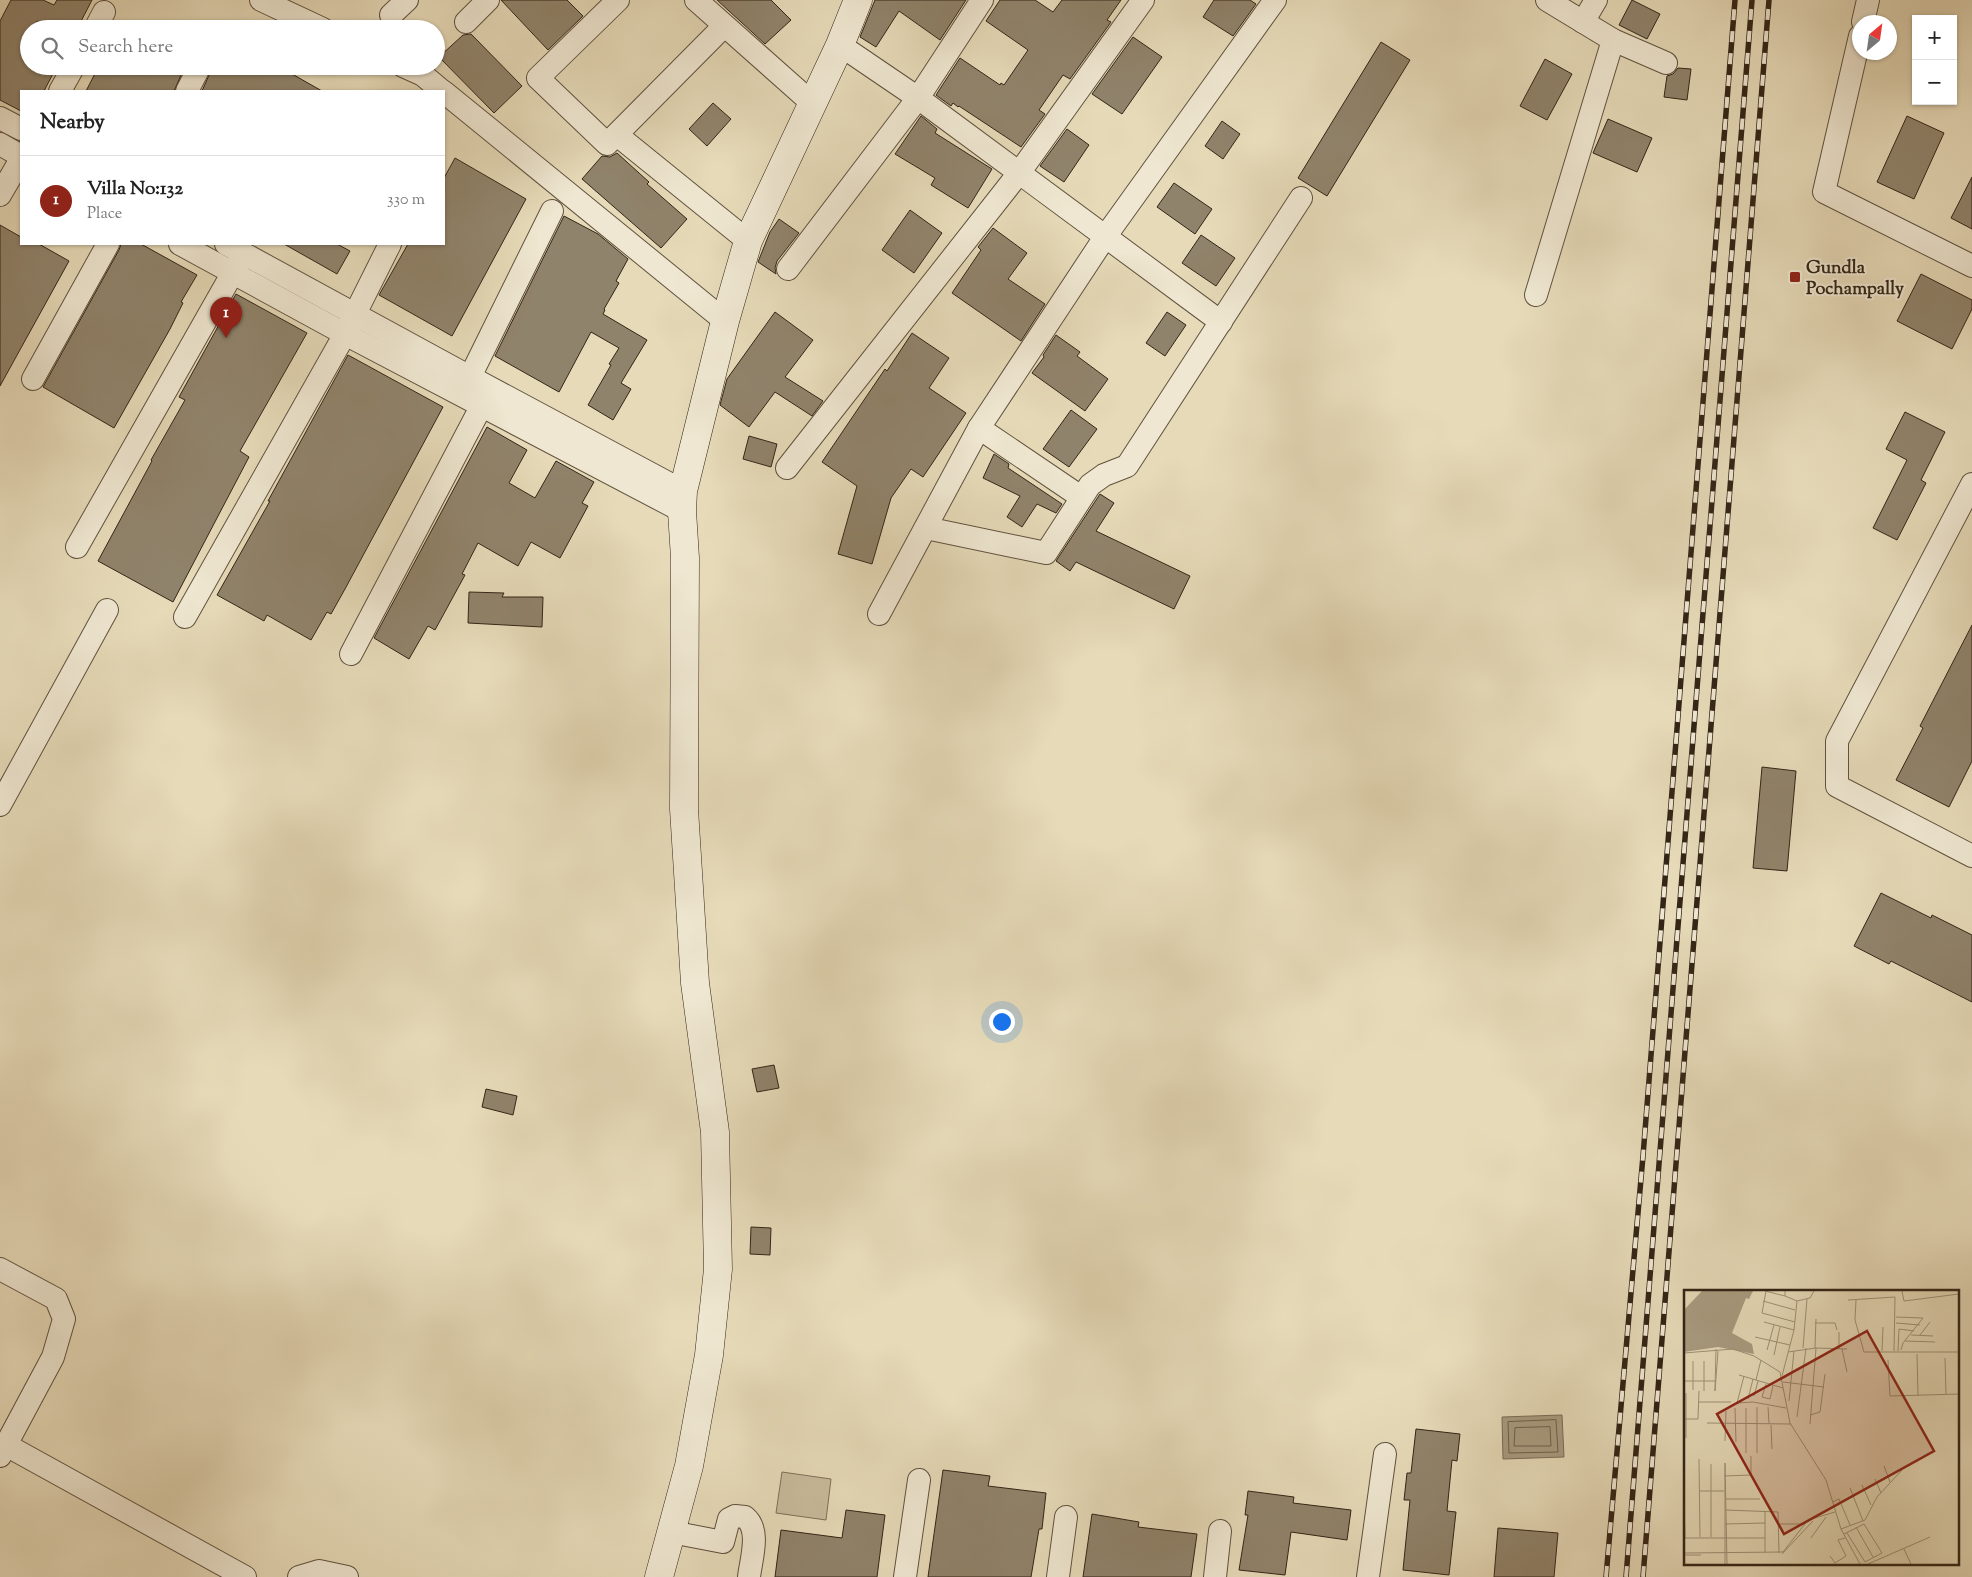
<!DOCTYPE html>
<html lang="en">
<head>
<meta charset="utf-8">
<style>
	:root { --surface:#fff; --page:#f6f6f6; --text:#222; --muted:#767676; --line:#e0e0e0; --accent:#8f2418 }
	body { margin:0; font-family:"Sorts Mill Goudy",serif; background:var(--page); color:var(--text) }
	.controls { position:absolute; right:15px; top:15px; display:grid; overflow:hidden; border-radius:0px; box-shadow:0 1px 4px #0004 }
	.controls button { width:45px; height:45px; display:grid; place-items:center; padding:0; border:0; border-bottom:1px solid var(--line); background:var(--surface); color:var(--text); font:25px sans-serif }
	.compass { position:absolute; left:1852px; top:15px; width:45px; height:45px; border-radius:50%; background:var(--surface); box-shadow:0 1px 4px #0004; rotate:29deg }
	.you { position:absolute; left:1001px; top:1021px; width:18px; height:18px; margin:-12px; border:4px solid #fff; border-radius:50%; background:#1a73e8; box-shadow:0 0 0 8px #1a73e833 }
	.badge { display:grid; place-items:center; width:32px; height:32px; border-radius:50%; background:var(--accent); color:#fff; font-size:16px; font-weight:700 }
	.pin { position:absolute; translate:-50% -41px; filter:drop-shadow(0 1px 2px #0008) }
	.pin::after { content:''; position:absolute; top:26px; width:18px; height:15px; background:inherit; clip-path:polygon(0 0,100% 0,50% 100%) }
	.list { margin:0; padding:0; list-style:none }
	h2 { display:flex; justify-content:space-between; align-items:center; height:65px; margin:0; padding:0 20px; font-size:21px }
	h2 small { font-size:16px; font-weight:400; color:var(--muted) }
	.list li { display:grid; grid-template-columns:32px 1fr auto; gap:15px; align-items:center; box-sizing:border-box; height:90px; padding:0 20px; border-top:1px solid var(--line) }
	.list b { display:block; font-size:19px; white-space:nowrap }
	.list p { margin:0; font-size:16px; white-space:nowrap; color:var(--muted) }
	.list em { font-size:16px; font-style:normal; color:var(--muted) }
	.icon { flex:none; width:28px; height:28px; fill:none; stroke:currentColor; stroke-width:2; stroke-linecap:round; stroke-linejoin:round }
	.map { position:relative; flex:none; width:1972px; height:1577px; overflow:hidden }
	.search { position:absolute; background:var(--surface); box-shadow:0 1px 4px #0004; left:20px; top:20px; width:425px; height:55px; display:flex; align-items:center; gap:12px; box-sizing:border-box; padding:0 18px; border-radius:28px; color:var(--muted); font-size:19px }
	.panel { position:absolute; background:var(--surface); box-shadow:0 1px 4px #0004; left:20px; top:90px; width:425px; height:155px; border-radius:0px }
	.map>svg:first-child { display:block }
	.green { fill:#c8bb9d; stroke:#7e705a }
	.water { fill:#a99c81; stroke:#7a6c57 }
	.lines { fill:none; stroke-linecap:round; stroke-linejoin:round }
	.shore { stroke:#6e604c; stroke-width:1 }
	.building { fill:#90836b; stroke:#332517 }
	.minor-casing { stroke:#60523f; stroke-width:24 }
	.secondary-casing { stroke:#332517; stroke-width:29 }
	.minor { stroke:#efe7d1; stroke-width:22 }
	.secondary { stroke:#efe7d1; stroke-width:28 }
	.rail-casing { stroke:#332517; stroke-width:5.5 }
	.rail { stroke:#efe7d1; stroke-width:4; stroke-dasharray:11; stroke-linecap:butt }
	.poi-dot { fill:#8f2418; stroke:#efe7d1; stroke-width:2 }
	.labels { text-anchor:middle; stroke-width:4; stroke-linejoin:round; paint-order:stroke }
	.poi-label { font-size:18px; font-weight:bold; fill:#332517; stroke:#efe7d1; text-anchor:start }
	.inset-road { fill:none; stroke:#9e9278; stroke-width:1 }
	.view { fill:#8f2418; fill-opacity:0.15; stroke:#8f2418; stroke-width:2.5 }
	.inset-edge { fill:none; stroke:#332517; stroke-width:2.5 }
</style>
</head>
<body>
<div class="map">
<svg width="1972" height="1577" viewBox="0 0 1972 1577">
	<rect width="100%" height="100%" fill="#e6dab8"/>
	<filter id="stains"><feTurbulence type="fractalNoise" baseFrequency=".004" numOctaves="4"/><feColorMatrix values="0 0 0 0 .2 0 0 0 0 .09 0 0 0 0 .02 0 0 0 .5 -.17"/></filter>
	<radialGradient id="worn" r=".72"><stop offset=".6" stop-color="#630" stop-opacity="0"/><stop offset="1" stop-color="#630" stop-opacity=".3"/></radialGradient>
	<polygon class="green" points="782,1472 831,1479 826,1520 776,1513"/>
	<polygon class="water" points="1562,1415 1564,1457 1503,1459 1502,1417"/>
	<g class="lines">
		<g class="shore">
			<polygon points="1556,1420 1558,1452 1509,1453 1508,1422"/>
			<polygon points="1550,1427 1551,1446 1514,1446 1515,1428"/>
		</g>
	</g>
	<g class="building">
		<polygon points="11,0 43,0 54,5 57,0 92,0 77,29 51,29 37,21 33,29 29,29 29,36 21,52 29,57 29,66 57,66 44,91 21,91 21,111 0,100 0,21"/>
		<polygon points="501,0 567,0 583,16 548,50"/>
		<polygon points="717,0 771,0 791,20 765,44"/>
		<polygon points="875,0 966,0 940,40 899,11 876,47 860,37"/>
		<polygon points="1000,0 1035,0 1053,12 1062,0 1121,0 1107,20 1111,22 1070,79 1063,75 1039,110 1045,114 1021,147 959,106 958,107 953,103 951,106 936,95 960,58 1000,85 1001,83 1004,85 1028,50 986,21"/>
		<polygon points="1214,0 1250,0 1256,4 1233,36 1203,17"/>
		<polygon points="1632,0 1660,14 1647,39 1619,25"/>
		<polygon points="471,34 522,86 494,113 439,57 463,35"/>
		<polygon points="1133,37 1162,57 1122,114 1092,94"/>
		<polygon points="1381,42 1410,60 1327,196 1298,178"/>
		<polygon points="1545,59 1572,74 1547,120 1520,106"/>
		<polygon points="99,66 185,66 174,91 86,91"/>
		<polygon points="213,66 278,66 322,91 202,91"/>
		<polygon points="1678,68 1691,69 1687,100 1664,97 1667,76 1673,74"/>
		<polygon points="713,103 731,119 707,146 689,129"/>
		<polygon points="921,116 937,129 935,133 992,169 968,208 931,185 935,178 895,154"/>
		<polygon points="1907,116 1944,133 1914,199 1877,182"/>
		<polygon points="1608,119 1652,138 1637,172 1593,153"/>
		<polygon points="1222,121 1240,134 1223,159 1205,146"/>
		<polygon points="1067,129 1089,145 1064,182 1040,166"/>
		<polygon points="617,153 649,182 647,184 687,219 661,248 582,179 602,156 610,157"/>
		<polygon points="455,158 526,199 452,336 379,295 408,244 444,244 444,178"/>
		<polygon points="1972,177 1972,229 1951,218"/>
		<polygon points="1174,183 1212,209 1195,234 1157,207"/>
		<polygon points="910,210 942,233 914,273 882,250"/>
		<polygon points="564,216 598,234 628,259 616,281 619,283 604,309 605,310 603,314 647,340 621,383 631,389 613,420 588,405 611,365 609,364 619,348 591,332 559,392 495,356"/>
		<polygon points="779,219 799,233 777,261 775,268 776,274 758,262 770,232"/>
		<polygon points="0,225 21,237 21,244 39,244 69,261 0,386"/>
		<polygon points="993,228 1027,253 1008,279 1045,304 1021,341 952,293 981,250 978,247"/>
		<polygon points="1201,235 1235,258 1216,286 1182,263"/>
		<polygon points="121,244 141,244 197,275 181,302 183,303 170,329 114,428 43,387 119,250"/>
		<polygon points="284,244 337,244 350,251 337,274"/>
		<polygon points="1921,274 1972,300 1972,309 1952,349 1897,321"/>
		<polygon points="236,294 307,333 240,451 249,457 173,602 98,561 152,461 151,460 185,400 179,397"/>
		<polygon points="775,312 813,340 785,377 823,401 812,416 775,392 749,427 720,405 727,379"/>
		<polygon points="1167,312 1186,325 1165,356 1146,343"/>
		<polygon points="912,333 949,358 929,388 966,413 923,477 911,469 891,498 872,564 838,554 857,486 822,462 885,369 887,371"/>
		<polygon points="1056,335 1080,352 1077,356 1108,379 1085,411 1032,373 1044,357 1043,355"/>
		<polygon points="348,355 443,407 345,589 331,614 327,612 311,640 267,615 264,621 217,595 270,501 268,501"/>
		<polygon points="1071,410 1097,429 1069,467 1043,449"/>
		<polygon points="1905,412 1945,432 1921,480 1926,483 1897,540 1873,528 1907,460 1886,449"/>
		<polygon points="487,427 527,450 509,483 535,498 556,461 594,482 582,503 588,506 560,558 531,542 518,566 478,543 462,574 465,575 435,630 428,626 409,659 374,638"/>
		<polygon points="749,436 777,444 771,467 743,459"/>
		<polygon points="994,454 1009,464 1008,468 1062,504 1056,513 1037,504 1022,527 1007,517 1020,496 983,478"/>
		<polygon points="1100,494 1114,503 1096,531 1190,576 1174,609 1076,562 1070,571 1056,561"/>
		<polygon points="469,592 504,593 502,597 543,597 542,627 468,623"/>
		<polygon points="1972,625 1972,761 1949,807 1896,780 1923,728 1920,726"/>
		<polygon points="1762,767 1796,771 1787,871 1753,868"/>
		<polygon points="1881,893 1931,918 1932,915 1972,935 1972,1002 1891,961 1889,964 1854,946"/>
		<polygon points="774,1065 779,1088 757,1092 752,1069"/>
		<polygon points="486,1089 517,1096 513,1115 482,1107"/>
		<polygon points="751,1227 771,1228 770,1255 750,1254"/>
		<polygon points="1416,1429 1460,1434 1457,1461 1452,1460 1447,1511 1456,1512 1449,1575 1403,1570 1410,1500 1404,1500 1407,1473 1411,1473"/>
		<polygon points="943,1470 990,1476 988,1486 1046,1493 1042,1529 1039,1529 1031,1577 928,1577"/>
		<polygon points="1248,1491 1294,1497 1293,1503 1351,1510 1347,1540 1291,1532 1285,1575 1239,1570 1248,1515 1245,1515"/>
		<polygon points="846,1510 885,1515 877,1577 775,1577 781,1530 842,1538"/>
		<polygon points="1092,1514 1139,1522 1138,1527 1197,1534 1191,1577 1083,1577"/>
		<polygon points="1498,1528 1558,1533 1554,1577 1494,1577"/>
	</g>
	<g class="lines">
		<g class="minor-casing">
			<g id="minor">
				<polyline points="261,0 323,29"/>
				<polyline points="618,0 538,78 607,144 724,26"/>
				<polyline points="696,0 812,103"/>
				<polyline points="1547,0 1613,40 1666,63"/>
				<polyline points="391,15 407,0"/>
				<polyline points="466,22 488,0"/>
				<polyline points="1583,22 1596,0"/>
				<polyline points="1863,22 1868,0"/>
				<polyline points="95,29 104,12"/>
				<polyline points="1860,36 1824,192 1972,266"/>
				<polyline points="840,45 918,98 1221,322"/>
				<polyline points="403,66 423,75 442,91"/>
				<polyline points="60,91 74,66"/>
				<polyline points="187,91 200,66"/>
				<polyline points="444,92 725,321"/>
				<polyline points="0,118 21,129"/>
				<polyline points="617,135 748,241"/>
				<polyline points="0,144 21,156"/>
				<polyline points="0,195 21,159"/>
				<polyline points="180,244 345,334 682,511"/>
				<polyline points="226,244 470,377 683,491"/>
				<polyline points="788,269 918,98 982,0"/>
				<polyline points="1536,295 1613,40"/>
				<polyline points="470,377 552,211"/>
				<polyline points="33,379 108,244"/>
				<polyline points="979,428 1081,497"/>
				<polyline points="787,468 1019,173 1143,0"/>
				<polyline points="1972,484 1837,741 1837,786 1972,856"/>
				<polyline points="926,528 1046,553 1090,485 1104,475 1127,466 1301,198"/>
				<polyline points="77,547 240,260"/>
				<polyline points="879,614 979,428 1105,237 1275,0"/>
				<polyline points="185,617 345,334 390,244"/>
				<polyline points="351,654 482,405"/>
				<polyline points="0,805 107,610"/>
				<polyline points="0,1269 56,1299 64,1319 53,1357 0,1456"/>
				<polyline points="6,1445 245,1577"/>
				<path d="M 671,1532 L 723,1542 L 729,1519 L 735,1516 L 745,1517 C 761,1530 751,1559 749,1577"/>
				<polyline points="299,1577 319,1571 347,1577"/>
				<polyline points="905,1577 919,1480"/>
				<polyline points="1058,1577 1066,1517"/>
				<polyline points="1215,1577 1220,1531"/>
				<polyline points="1368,1577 1385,1454"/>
			</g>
		</g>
		<g class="secondary-casing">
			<polyline id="secondary" points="659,1577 689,1466 709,1355 718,1269 715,1132 695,983 684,809 685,558 682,511 683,491 725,321 748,241 840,45 858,0"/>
		</g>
		<use href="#minor" class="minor"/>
		<use href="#secondary" class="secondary"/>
		<g class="rail-casing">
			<g id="rail">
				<polyline points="1606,1577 1643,1156 1735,0"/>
				<polyline points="1626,1577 1752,0"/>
				<polyline points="1643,1577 1769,0"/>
			</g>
		</g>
		<use href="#rail" class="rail"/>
	</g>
	<rect class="poi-dot" x="1789" y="271" width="12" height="12" rx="2.5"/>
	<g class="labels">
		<g class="poi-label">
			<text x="1806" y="273">Gundla<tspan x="1806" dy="21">Pochampally</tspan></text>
		</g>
	</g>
	<g transform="translate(1684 1290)">
		<rect width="275" height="275" fill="#e6dab8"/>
		<path d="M 18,1 L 69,1 L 65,9 L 62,8 L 48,43 L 68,54 L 70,64 L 34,57 L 0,62 L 0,20 Z" fill="#a99c81"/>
		<path class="inset-road" d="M 81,1 L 101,6M 82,1 L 78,23 L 111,32M 101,1 L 101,6 L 113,11M 218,1 L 220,11 L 275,4M 164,10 L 211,7 L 210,61M 172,10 L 171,30 L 180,62 L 275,62M 79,11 L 111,20M 212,27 L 239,28 L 219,53 L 217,60M 80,32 L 110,40M 131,33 L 151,33 L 153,40M 212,33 L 236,35M 155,42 L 155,59M 227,45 L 249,46M 236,45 L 246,32M 71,47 L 106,55M 221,51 L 251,52M 119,58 L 123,9M 131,58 L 132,29M 132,58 L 163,59M 32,59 L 31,101 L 34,61M 158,59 L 163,82M 83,60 L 90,35M 198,61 L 199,37M 214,61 L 215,39 L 230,41M 104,62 L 132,58 L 126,134M 0,63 L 49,59 L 70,66 L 96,82 L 106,133 L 142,190 L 157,239 L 176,274M 233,64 L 234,106M 90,65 L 96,37M 261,68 L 262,104M 204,70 L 206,106 L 275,104M 55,85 L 99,98M 60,86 L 53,113 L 69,112 L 102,118M 98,86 L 110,40 L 113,11 L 126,8 L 130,1M 72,90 L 77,70M 0,91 L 32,91M 99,92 L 140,97M 82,94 L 78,107 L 86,109 L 89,96M 9,100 L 9,71M 20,101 L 20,71M 2,103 L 2,148M 70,106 L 74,91M 64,109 L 69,89M 105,111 L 110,61M 15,112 L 47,112M 73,117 L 73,163M 84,117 L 85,133M 51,118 L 52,152M 62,118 L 62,163M 126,125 L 136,122 L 141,84M 113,127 L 122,58M 0,129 L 14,129 L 15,101M 23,133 L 107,134M 87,135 L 88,159M 41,151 L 42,121M 15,169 L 16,247M 27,174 L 27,247M 200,176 L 206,192M 40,186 L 67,185 L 67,166M 191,189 L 197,203M 178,195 L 187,215M 166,198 L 179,231M 16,201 L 40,201M 0,208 L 1,248M 42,209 L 76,209M 149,212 L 155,209 L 166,235M 42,220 L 94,222 L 95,263M 81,221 L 81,263M 41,234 L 81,233M 95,234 L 120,234M 172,237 L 189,267M 157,239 L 181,230 L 193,207 L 218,180M 160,244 L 180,234 L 198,263 L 181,272 L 163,243M 0,248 L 81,248M 127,248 L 142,227M 220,259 L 227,274M 0,263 L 99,262 L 124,230 L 151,222M 98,264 L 129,231M 0,265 L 17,265M 146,266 L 151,273 L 162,266 L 154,250 L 161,248M 41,274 L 41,173 L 43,274M 184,274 L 246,247"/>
		<path class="view" d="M 183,41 L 250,161 L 100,244 L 33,124 Z"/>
		<rect width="275" height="275" class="inset-edge"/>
	</g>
	<rect width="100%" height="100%" filter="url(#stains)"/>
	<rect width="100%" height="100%" fill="url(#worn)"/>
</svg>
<div class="controls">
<button>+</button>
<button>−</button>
</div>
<svg class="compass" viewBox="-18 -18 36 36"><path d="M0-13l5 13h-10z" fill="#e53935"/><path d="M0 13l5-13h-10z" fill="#767676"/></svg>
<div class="you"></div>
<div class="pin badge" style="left:226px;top:338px">1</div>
<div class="search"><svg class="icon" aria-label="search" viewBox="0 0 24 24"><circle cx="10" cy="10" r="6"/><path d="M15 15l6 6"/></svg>Search here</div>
<section class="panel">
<h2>Nearby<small></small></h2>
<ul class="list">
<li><span class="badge">1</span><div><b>Villa No:132</b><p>Place</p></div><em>330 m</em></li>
</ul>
</section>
</div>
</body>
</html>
